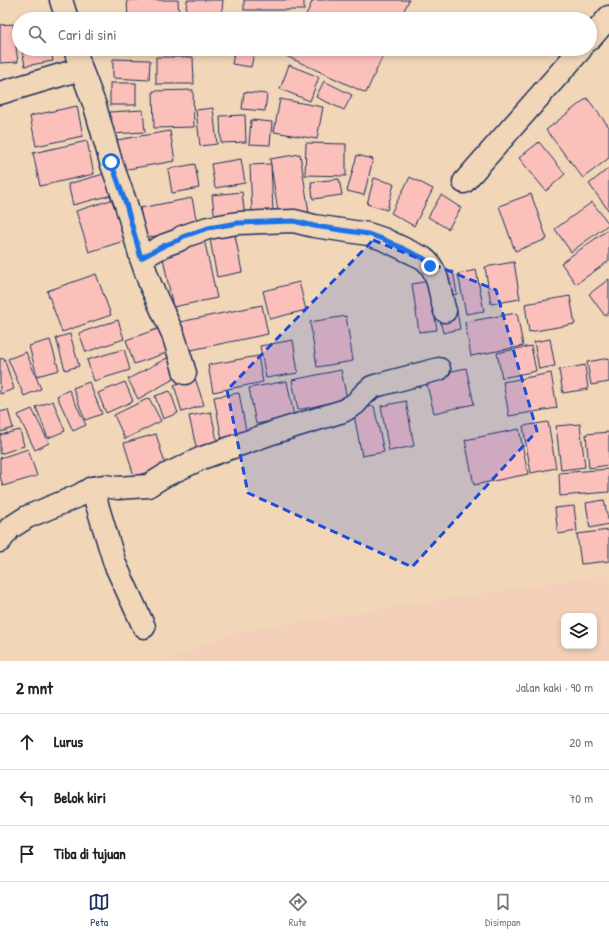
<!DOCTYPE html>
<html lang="id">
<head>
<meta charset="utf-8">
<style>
	:root { --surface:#fff; --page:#f6f6f6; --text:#222; --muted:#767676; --line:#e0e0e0; --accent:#1b2f5e }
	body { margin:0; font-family:"Patrick Hand",sans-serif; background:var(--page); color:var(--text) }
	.controls { position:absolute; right:12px; bottom:12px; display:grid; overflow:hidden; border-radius:8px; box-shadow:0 2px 6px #0003 }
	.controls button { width:36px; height:36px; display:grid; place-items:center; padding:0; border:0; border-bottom:1px solid var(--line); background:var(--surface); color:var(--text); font:20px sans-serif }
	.stop { position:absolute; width:12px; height:12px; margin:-9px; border:3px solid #1a73e8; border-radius:50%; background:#fff }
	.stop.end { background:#1a73e8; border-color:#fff; box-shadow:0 1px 4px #0008 }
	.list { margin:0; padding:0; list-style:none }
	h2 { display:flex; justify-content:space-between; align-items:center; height:52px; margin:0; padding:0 16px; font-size:17px }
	h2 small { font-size:13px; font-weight:400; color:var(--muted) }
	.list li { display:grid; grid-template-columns:26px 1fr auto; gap:12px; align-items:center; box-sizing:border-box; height:56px; padding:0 16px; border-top:1px solid var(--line) }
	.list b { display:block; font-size:15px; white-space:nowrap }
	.list em { font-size:13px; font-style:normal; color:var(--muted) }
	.icon { flex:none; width:22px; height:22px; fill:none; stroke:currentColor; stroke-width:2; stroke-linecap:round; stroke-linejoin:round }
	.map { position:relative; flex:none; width:609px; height:661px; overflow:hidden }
	.search { position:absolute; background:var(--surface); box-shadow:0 2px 6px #0003; left:12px; right:12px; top:12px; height:44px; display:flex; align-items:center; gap:10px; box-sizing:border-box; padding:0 14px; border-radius:22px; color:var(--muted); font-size:15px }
	.sheet { height:220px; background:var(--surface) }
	nav { display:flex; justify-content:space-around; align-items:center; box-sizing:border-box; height:56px; border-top:1px solid var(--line); background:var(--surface); font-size:11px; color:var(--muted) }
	nav a { display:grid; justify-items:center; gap:2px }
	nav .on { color:var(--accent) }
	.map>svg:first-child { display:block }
	.built { fill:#f4cfb9; fill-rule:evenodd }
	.building { fill:#fcc0ba; stroke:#1b2f5e }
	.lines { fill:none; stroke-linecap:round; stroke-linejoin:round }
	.minor-casing { stroke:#1b2f5e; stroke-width:25 }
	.minor { stroke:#f1d6b8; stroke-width:22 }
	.route { stroke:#1a73e8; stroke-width:5 }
	.marked { fill:#1d4ed8; fill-opacity:0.2; stroke:#1d4ed8; stroke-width:3; stroke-dasharray:8 5; stroke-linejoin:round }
</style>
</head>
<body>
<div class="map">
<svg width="609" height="661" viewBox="0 0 609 661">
	<rect width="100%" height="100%" fill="#f1d6b8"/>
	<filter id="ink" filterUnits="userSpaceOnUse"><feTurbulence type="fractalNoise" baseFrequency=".025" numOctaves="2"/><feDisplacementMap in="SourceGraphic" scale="8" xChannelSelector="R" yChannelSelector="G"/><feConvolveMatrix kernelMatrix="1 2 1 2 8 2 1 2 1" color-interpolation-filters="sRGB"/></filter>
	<g filter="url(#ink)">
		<path class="built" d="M 609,574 L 609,661 L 170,661 L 229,634 ZM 564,616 L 594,616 L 594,646 L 564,646 Z"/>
		<g class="building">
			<polygon points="127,0 178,0 179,16 128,19"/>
			<polygon points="187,0 223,0 221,19 185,19"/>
			<rect x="244" y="0" width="60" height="10"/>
			<polygon points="313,0 409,0 400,19 304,19"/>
			<polygon points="45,16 45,19 27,19"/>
			<polygon points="13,24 18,62 0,63 0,25"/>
			<polygon points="22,49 51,49 53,61 25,66"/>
			<polygon points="182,49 218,49 217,55 182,51"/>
			<polygon points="235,49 255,49 251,67 232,64"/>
			<polygon points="290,49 386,49 366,93 286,56"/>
			<polygon points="156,57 193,57 194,84 156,84"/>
			<polygon points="113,59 150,60 149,80 113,78"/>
			<polygon points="289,65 319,77 310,101 280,89"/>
			<polygon points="324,81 352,95 344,110 316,97"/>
			<rect x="110" y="83" width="26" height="22"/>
			<polygon points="193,90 194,127 154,128 153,91"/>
			<polygon points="244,92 267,94 265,111 242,109"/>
			<polygon points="587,98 609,127 609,158 583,178 546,130"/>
			<polygon points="280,99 323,107 317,139 274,132"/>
			<polygon points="77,106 83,136 36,146 30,116"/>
			<polygon points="213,108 217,144 200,146 196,110"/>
			<polygon points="143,110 145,132 112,134 110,112"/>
			<polygon points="245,115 246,142 221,143 220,116"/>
			<polygon points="251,120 272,122 270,145 249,144"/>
			<polygon points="170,131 175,161 116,171 111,141"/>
			<polygon points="87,141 94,174 40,186 33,153"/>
			<polygon points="539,142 565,174 546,191 519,158"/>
			<polygon points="306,143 346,144 346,176 305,175"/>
			<polygon points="300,154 309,213 279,218 270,159"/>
			<polygon points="357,155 373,159 364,195 347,191"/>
			<polygon points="241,159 245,183 215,188 211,164"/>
			<polygon points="195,164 199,188 172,193 168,169"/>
			<polygon points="271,164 273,212 252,213 250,165"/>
			<polygon points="609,168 609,211 589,184"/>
			<polygon points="111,172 116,194 73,205 68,184"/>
			<polygon points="410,177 433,189 414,226 391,213"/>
			<polygon points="374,178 394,184 387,210 367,204"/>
			<polygon points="339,179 342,195 313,199 311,182"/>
			<polygon points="242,192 245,218 215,221 212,195"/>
			<polygon points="531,194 547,239 515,251 499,206"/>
			<polygon points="441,195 461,208 448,229 428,217"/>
			<polygon points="117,198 130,239 89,252 76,211"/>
			<polygon points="192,198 198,228 145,238 140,208"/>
			<polygon points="592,202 609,224 571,252 555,229"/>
			<polygon points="233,224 242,272 217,277 208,228"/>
			<polygon points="609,229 609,261 576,284 561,263"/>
			<polygon points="204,239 217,298 173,307 161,248"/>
			<polygon points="514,262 520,299 491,304 485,267"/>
			<polygon points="476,270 484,311 466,314 458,274"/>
			<polygon points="453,271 457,294 443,297 438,274"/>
			<polygon points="96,274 111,315 62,332 47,291"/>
			<polygon points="609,279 609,313 605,316 589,294"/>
			<polygon points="429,281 437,330 419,332 412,284"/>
			<polygon points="299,282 306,310 270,319 263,291"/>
			<polygon points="570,296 575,324 529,332 525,304"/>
			<polygon points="262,305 268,334 186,351 180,322"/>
			<polygon points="457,311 460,329 443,333 439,315"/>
			<polygon points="517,313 523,346 471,356 465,322"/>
			<polygon points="346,316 353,361 317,367 310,322"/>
			<polygon points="118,320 124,339 86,352 79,333"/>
			<polygon points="166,326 175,350 134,364 126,340"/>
			<polygon points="70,334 79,366 65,370 56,338"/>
			<polygon points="550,339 555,366 539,369 534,342"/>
			<polygon points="50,340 59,370 37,376 29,346"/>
			<polygon points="293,340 298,373 266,378 260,346"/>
			<polygon points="531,346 536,371 502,378 497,353"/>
			<polygon points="124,349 130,370 94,381 87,360"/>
			<polygon points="26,352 41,389 24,396 8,359"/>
			<polygon points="258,356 263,382 213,392 208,365"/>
			<polygon points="4,358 14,389 0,394 0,359"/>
			<polygon points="167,358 177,377 138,399 128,379"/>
			<polygon points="609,358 609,382 591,385 587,362"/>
			<polygon points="585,365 588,389 563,393 559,370"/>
			<polygon points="466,368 474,404 434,413 425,377"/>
			<polygon points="341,370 347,399 298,410 292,380"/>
			<polygon points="551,373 557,408 509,416 503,382"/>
			<polygon points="195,378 204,405 182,412 174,385"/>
			<polygon points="287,381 294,417 256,424 249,388"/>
			<polygon points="89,382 102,414 85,420 73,388"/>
			<polygon points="125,382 133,401 106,413 98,393"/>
			<polygon points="69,390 86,425 73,431 57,396"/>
			<polygon points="170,391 178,413 163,419 155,396"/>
			<polygon points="239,393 247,436 222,440 214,397"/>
			<polygon points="149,398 161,421 125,439 114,415"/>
			<polygon points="53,401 65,431 48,438 36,407"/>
			<polygon points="406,401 414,446 389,451 381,406"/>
			<polygon points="374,406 384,452 362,456 353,410"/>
			<polygon points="32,409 49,443 35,450 18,415"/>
			<polygon points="8,410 13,428 0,432 0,412"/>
			<polygon points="211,412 219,450 198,455 189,416"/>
			<polygon points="548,422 556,468 531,473 523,426"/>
			<polygon points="580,424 585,467 561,470 556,426"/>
			<polygon points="519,429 528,474 474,485 465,440"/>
			<polygon points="20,430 24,446 0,454 0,435"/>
			<polygon points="609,432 609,465 589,468 586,434"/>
			<polygon points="156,434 166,467 134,476 124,443"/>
			<polygon points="28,449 37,476 3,486 0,476 0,458"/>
			<polygon points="609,469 609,492 560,496 559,473"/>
			<polygon points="604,500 609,524 590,528 586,503"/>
			<polygon points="574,506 577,531 558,534 555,508"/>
			<polygon points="609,530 609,561 581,564 577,534"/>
		</g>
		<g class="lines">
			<g class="minor-casing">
				<g id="minor">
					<polyline points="61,0 67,19"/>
					<polyline points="590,39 609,17"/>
					<polyline points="75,49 81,69 95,106 111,162 126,204 141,258 150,284 173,334 185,373"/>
					<polyline points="0,93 81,69"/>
					<polyline points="464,182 581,49"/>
					<path d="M 141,258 L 165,245 L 179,240 L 182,237 L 208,228 L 238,223 L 294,221 L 314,226 L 368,234 L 383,239 L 423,258 C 440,270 439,294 445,311"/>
					<polyline points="92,488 115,564 144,627"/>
					<polyline points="0,541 10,528 27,517 78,496 92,488 104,486 118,488 132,487 148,486 164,476 202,458 272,433 343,411 355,404 364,394 372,387 382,384 439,369"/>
				</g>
			</g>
			<use href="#minor" class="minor"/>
		</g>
	</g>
	<g class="lines" filter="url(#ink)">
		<polyline class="route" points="111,162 126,204 141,258 165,245 179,240 182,237 208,228 238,223 294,221 314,226 368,234 383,239 423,258 427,261 430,266"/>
	</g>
	<path class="marked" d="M 373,240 L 496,290 L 537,431 L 412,567 L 248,493 L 227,390 Z"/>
</svg>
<div class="controls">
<button><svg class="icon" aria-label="layers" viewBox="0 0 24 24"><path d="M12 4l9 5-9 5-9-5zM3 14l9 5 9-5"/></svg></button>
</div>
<div class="stop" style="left:111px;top:162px"></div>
<div class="stop end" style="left:430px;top:266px"></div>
<div class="search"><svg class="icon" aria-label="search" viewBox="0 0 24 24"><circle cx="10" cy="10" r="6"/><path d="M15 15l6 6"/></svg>Cari di sini</div>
</div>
<section class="sheet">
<h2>2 mnt<small>Jalan kaki · 90 m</small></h2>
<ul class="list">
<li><svg class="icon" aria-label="ahead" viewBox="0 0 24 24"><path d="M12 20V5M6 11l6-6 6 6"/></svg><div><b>Lurus</b></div><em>20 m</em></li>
<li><svg class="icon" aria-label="left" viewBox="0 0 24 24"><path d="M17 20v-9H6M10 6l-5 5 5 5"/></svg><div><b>Belok kiri</b></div><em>70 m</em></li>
<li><svg class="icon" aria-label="arrive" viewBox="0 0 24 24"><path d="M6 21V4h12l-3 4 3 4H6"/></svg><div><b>Tiba di tujuan</b></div></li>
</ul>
</section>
<nav>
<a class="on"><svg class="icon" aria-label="map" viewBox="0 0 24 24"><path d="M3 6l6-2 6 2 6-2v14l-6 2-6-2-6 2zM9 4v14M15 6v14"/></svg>Peta</a>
<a><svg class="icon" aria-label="directions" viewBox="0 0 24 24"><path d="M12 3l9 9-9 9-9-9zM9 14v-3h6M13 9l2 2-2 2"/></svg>Rute</a>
<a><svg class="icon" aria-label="saved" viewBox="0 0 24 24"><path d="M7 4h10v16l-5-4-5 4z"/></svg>Disimpan</a>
</nav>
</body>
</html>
